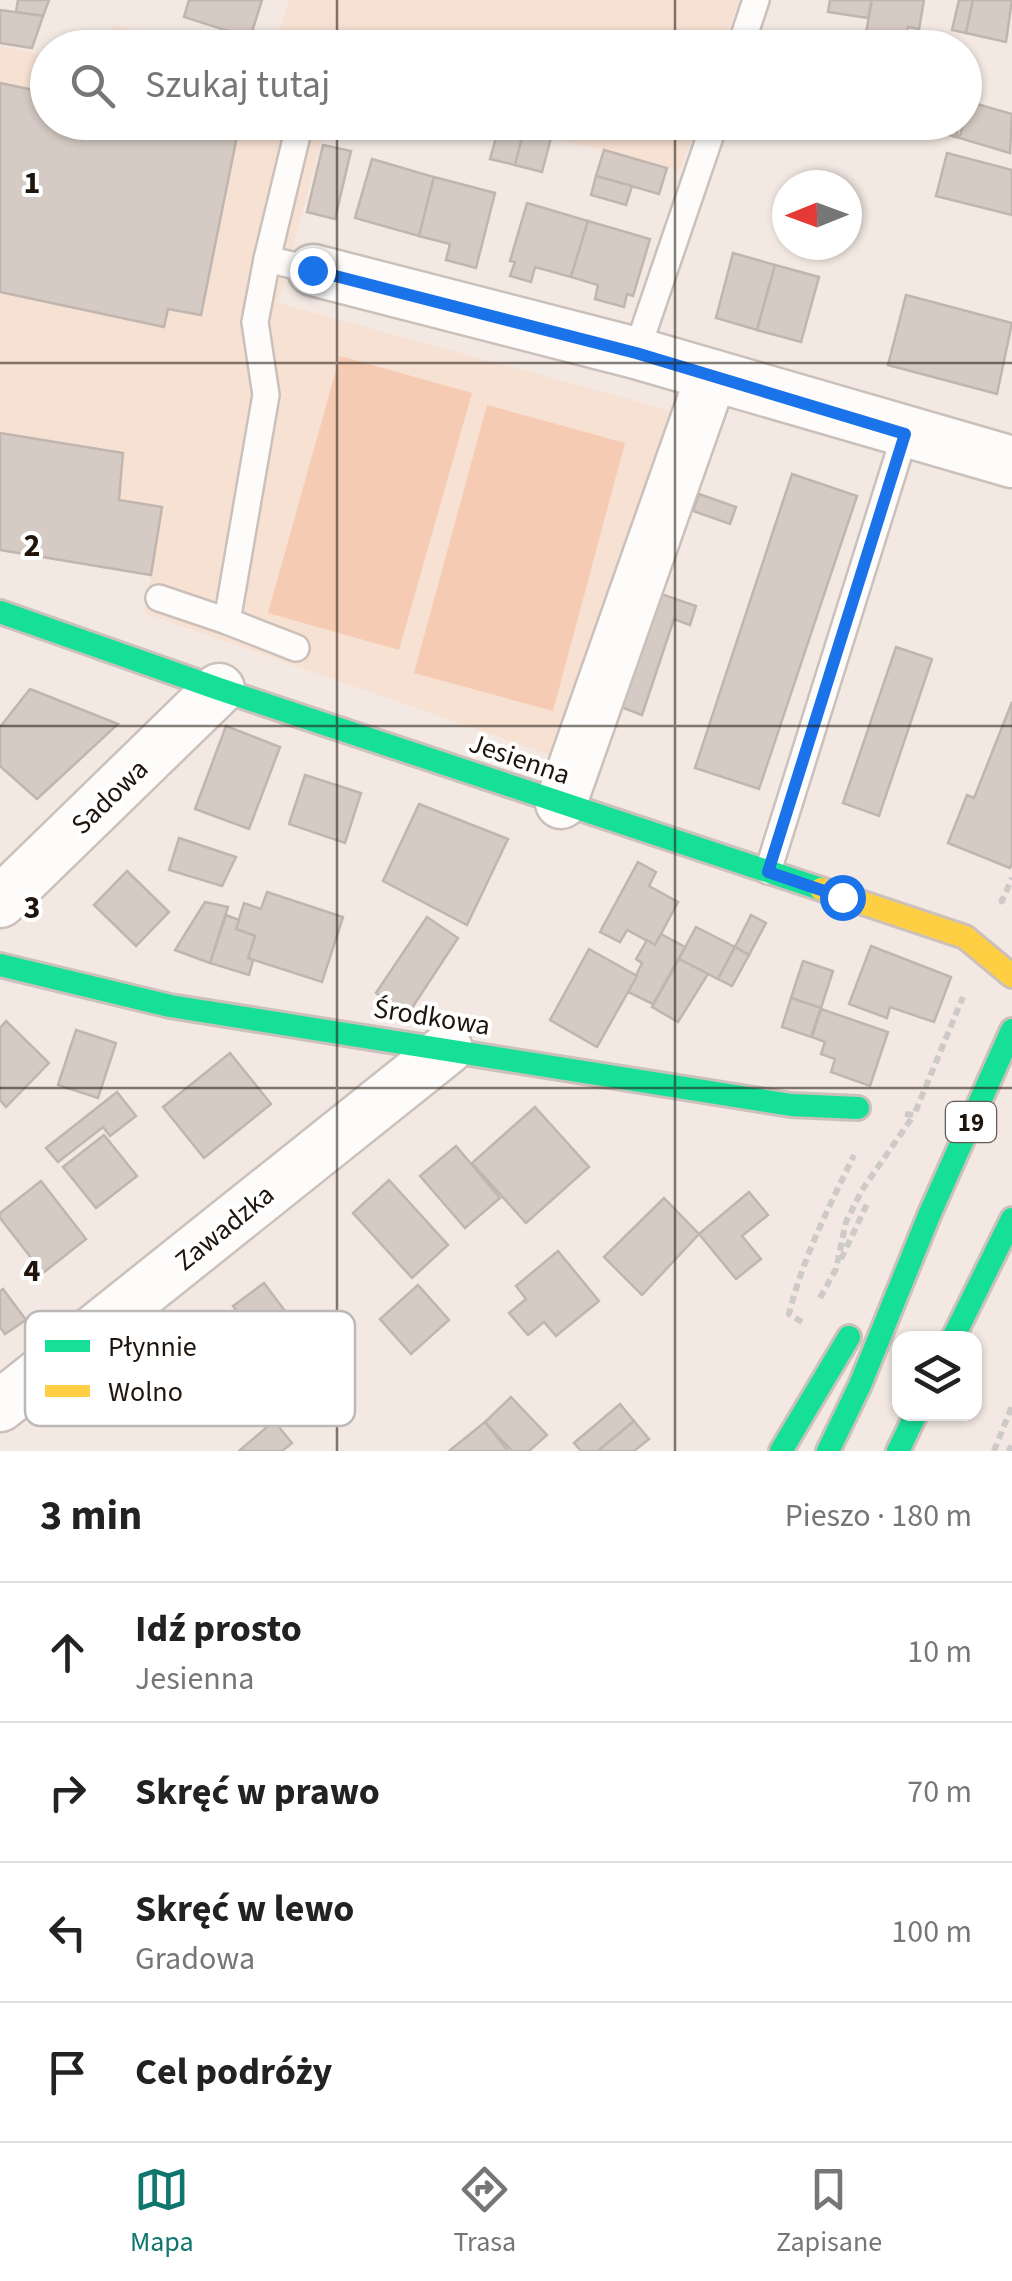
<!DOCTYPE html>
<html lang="pl">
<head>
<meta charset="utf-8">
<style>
	:root { --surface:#fff; --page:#f6f6f6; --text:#222; --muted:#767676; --line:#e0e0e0; --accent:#0f766e }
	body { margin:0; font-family:"Source Sans 3",sans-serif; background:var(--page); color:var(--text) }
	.controls { position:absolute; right:30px; bottom:30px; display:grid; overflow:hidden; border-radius:20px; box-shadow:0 2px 8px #0004 }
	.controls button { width:90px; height:90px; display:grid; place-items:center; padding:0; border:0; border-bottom:2px solid var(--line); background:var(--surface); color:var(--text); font:50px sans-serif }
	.compass { position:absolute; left:772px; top:170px; width:90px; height:90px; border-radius:50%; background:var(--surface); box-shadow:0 2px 8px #0004; rotate:269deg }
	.stop { position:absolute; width:30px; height:30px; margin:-22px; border:8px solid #1a73e8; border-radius:50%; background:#fff }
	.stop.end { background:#1a73e8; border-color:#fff; box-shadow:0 2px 10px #0008 }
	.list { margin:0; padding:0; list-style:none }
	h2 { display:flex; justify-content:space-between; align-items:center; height:130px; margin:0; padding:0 40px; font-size:42px }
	h2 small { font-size:32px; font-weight:400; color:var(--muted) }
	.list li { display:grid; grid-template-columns:65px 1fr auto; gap:30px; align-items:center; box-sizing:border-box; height:140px; padding:0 40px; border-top:2px solid var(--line) }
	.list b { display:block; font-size:38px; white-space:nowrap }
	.list p { margin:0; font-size:32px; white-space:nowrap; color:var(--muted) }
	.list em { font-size:32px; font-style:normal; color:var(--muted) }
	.icon { flex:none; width:55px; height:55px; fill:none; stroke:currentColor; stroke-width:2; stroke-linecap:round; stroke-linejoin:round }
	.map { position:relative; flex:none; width:1012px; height:1451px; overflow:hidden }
	.search { position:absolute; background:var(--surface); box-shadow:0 2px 8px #0004; left:30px; right:30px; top:30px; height:110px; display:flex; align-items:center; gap:25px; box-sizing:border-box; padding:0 35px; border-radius:55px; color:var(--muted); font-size:38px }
	.sheet { height:690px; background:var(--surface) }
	nav { display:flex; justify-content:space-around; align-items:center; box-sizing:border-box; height:140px; border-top:2px solid var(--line); background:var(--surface); font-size:28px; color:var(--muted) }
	nav a { display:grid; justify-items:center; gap:5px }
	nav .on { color:var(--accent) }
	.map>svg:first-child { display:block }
	.built { fill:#f7e1d3 }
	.pitch { fill:#f5ccb3 }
	.building { fill:#d6cbc4; stroke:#c0b5af; stroke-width:2.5 }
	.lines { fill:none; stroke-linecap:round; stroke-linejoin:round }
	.lane-casing { stroke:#cbc0ba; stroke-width:30 }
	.street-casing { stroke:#cbc0ba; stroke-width:55 }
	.fast-casing { stroke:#cbc0ba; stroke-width:28 }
	.slow-casing { stroke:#cbc0ba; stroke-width:28 }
	.path { stroke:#cecac8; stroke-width:6; stroke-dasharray:8 5; stroke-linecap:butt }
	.lane { stroke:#fdfcfb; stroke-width:25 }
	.street { stroke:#fdfcfb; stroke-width:50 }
	.fast { stroke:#16e098; stroke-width:22 }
	.slow { stroke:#ffcf43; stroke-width:22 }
	.route { stroke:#1a73e8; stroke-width:12 }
	.grid { fill:none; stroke:#20150d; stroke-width:2.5; stroke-opacity:0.55 }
	.labels { text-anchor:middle; stroke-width:8; stroke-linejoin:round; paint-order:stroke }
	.shield { fill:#fff; stroke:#635b56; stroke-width:2.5 }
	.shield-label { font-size:25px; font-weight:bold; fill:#20150d }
	.street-label { font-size:28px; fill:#20150d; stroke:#fff }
	.key { fill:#fff; stroke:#bcb9b6; stroke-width:2.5 }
	.key-label { font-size:28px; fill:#20150d }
	.grid-label { font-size:32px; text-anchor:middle; font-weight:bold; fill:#20150d; stroke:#fff; stroke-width:8; stroke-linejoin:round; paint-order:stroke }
</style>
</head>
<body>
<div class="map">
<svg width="1012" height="1451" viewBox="0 0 1012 1451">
	<rect width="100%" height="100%" fill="#f3e8e2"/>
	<g class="built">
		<polygon points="289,0 739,0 722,47 275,47"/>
		<polygon points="113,25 201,47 65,47 66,34 111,43"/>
		<polygon points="0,46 47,56 48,122 326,123 278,303 679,413 556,757 145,613 151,575 0,550"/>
		<polygon points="494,123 697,123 680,170"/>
	</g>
	<g class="pitch">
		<polygon points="340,356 472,393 399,650 268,613"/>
		<polygon points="487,405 625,443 553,711 414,673"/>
	</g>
	<g class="building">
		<polygon points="18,0 49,0 43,16 16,12"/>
		<polygon points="189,0 262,0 250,38 184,17"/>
		<polygon points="830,0 872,0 868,18 828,12"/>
		<polygon points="872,0 924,0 919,29 908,27 905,40 866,33"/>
		<polygon points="959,0 973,0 966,33 952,30"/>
		<polygon points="973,0 1012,0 1006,42 966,33"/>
		<polygon points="0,10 43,16 32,48 0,43"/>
		<polygon points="0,83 48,93 48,122 196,122 238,131 201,315 168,309 164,327 0,292"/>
		<polygon points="966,101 1012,114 1010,153 956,137 960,135 964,122"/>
		<polygon points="772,122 818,122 815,134"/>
		<polygon points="903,122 960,122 956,137"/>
		<polygon points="500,124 524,131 515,165 490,159"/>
		<polygon points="524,131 551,138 542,172 515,165"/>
		<polygon points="323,145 351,151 335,219 307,212"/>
		<polygon points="604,150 667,168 659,194 596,176"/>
		<polygon points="947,153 1012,170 1012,215 936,196"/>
		<polygon points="372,159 434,177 419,236 355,218"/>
		<polygon points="596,176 632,186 626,205 591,195"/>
		<polygon points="434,177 495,193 476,268 446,260 450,244 419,236"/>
		<polygon points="527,203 588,221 571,277 535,267 531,282 510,276 515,262 510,261"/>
		<polygon points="588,221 650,239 633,296 627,294 624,307 595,299 598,285 571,277"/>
		<polygon points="733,253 775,265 757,330 716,318"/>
		<polygon points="775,265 819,277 801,342 757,330"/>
		<polygon points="906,295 1012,323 997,394 888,365"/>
		<polygon points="0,433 123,453 119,500 162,507 151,575 0,550"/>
		<polygon points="792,474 857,496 759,789 695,768"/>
		<polygon points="699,494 736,507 730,524 693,511"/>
		<polygon points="661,594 696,606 690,625 674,619 642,715 621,707"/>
		<polygon points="896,647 932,659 879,816 843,803"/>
		<polygon points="30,689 118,724 37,799 0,766 0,727"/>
		<polygon points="1012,702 1012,863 1010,868 948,843 967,795 974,798"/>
		<polygon points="226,726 280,747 249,829 195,809"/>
		<polygon points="305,775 361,793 345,843 289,824"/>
		<polygon points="419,804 508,839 467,925 383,881"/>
		<polygon points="179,838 236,857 222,886 169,870"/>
		<polygon points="638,862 656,872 649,886 678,902 655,945 627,930 620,942 600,932"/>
		<polygon points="127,871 169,912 136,946 94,905"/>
		<polygon points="267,892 343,917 322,982 248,958 255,936 236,929 244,903 261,909"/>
		<polygon points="205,902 228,907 210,963 175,950"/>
		<polygon points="226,915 239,920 236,929 255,936 248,958 253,960 249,975 210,963"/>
		<polygon points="751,915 766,923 749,955 735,947"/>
		<polygon points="427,917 458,938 408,1014 376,993"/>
		<polygon points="696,927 735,947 718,979 679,959"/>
		<polygon points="661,934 685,947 653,1004 628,992 642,963 636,959 647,940 655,945"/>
		<polygon points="871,946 951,977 934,1022 890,1007 887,1018 849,1004"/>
		<polygon points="735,947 749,955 732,986 718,979"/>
		<polygon points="589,949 637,976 597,1047 550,1020"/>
		<polygon points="679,959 708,974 678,1022 652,1007"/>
		<polygon points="803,961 833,971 821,1008 791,998"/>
		<polygon points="791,998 821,1008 811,1037 782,1027"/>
		<polygon points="821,1009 888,1032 870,1086 831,1072 835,1059 821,1054 825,1042 812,1037"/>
		<polygon points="6,1021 49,1063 6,1107 0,1100 0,1028"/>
		<polygon points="76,1030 116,1043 98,1098 58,1085"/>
		<polygon points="230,1053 271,1104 204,1158 163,1107"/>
		<polygon points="117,1092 136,1116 110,1136 103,1127 58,1162 46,1148"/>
		<polygon points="535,1107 589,1167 526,1223 472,1163"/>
		<polygon points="104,1135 137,1176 96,1208 63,1167"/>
		<polygon points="456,1146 500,1198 465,1228 420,1176"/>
		<polygon points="389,1180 448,1245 412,1278 353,1213"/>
		<polygon points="41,1181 86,1239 43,1273 0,1218 0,1213"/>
		<polygon points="749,1192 768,1215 742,1236 761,1259 736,1279 699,1234"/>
		<polygon points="664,1198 699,1234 642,1295 604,1257"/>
		<polygon points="558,1251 599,1301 556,1336 544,1322 528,1335 509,1313 526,1299 516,1286"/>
		<polygon points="264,1283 294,1323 263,1346 233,1306"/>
		<polygon points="418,1285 449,1320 411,1354 380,1319"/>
		<polygon points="3,1289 26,1320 5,1334 0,1327 0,1291"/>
		<polygon points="511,1397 547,1435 529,1451 512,1451 485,1422"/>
		<polygon points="620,1404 634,1421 598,1451 581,1451 574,1443"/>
		<polygon points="274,1421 292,1443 282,1451 239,1451"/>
		<polygon points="634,1421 649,1439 634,1451 598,1451"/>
		<polygon points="485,1422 508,1451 449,1451"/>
	</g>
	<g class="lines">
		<g class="lane-casing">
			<g id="lane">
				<polyline points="740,48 756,0"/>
				<polyline points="267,259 297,135"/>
				<polyline points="636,353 715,122"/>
				<polyline points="159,598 227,621"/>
				<polyline points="296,648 227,621 266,395 255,322 267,259 313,270"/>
				<polyline points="768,871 905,434"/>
			</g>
		</g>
		<g class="street-casing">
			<g id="street">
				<polyline points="313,270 636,353 1012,462"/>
				<polyline points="561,803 712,375"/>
				<polyline points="0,902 219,689"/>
				<polyline points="0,1406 447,1049"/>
			</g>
		</g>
		<g class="fast-casing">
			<g id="fast">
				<polyline points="0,612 219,689 821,889"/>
				<polyline points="0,965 170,1006 791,1105 858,1108"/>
				<polyline points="953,1338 1012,1219"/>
				<polyline points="781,1451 849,1337"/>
				<polyline points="828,1451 860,1385 930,1213 1012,1030"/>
				<polyline points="898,1451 916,1414"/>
			</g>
		</g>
		<g class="slow-casing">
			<polyline id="slow" points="821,889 965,937 1012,976"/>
		</g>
		<g class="path">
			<polyline points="999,902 1002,901 1012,878"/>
			<polyline points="905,1114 914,1115 963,997"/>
			<polyline points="841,1259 868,1202"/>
			<polyline points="820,1298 836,1269 846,1222 862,1190 914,1115"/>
			<path d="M 802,1322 L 789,1314 C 803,1257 829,1207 854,1155"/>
			<polyline points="994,1451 1012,1406"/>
			<polyline points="1008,1451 1012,1446"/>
		</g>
		<use href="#lane" class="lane"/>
		<use href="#street" class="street"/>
		<use href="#fast" class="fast"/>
		<use href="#slow" class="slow"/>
	</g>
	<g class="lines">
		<polyline class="route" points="312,270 636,353 905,434 768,872 842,897"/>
	</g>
	<path class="grid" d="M 337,0 L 337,48M 675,0 L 675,48M 337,122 L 337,1451M 675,122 L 675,1451M 0,363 L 1012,363M 0,726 L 1012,726M 0,1088 L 1012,1088"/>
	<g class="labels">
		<rect class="shield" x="946" y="1102" width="50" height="40" rx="8"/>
		<g class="shield-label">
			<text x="971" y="1131">19</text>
		</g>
		<g class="street-label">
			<text transform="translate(520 758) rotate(19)" y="10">Jesienna</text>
			<text transform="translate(109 796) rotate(-44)" y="10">Sadowa</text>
			<text transform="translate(432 1016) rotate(9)" y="10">Środkowa</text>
			<text transform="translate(224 1227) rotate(-39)" y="10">Zawadzka</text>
		</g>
	</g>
	<rect x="25" y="1311" width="330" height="115" rx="15" class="key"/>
	<rect x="45" y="1340" width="45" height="12" fill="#16e098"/>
	<rect x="45" y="1385" width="45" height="12" fill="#ffcf43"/>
	<g class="key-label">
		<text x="108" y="1356">Płynnie</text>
		<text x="108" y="1401">Wolno</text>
	</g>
	<g class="grid-label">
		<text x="32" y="193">1</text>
		<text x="32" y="556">2</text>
		<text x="32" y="918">3</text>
		<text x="32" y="1281">4</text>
	</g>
</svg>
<div class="controls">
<button><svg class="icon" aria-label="layers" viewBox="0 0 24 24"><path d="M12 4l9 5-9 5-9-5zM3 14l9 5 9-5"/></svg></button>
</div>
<svg class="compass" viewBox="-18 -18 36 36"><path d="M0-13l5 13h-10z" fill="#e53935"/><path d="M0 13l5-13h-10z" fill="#767676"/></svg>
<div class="stop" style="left:842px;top:897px"></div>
<div class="stop end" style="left:312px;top:270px"></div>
<div class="search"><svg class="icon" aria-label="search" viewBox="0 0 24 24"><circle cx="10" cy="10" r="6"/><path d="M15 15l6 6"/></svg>Szukaj tutaj</div>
</div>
<section class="sheet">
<h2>3 min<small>Pieszo · 180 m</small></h2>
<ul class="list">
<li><svg class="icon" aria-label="ahead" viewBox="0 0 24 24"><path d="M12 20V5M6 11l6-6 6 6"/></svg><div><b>Idź prosto</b><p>Jesienna</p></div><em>10 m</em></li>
<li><svg class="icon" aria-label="right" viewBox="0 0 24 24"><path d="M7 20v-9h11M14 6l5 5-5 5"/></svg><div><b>Skręć w prawo</b></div><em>70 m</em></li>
<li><svg class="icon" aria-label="left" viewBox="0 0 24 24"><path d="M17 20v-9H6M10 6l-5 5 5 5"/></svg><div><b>Skręć w lewo</b><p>Gradowa</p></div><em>100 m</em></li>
<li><svg class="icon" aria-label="arrive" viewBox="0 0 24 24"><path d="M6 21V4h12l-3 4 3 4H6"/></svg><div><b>Cel podróży</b></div></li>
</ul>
</section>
<nav>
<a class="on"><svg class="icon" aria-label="map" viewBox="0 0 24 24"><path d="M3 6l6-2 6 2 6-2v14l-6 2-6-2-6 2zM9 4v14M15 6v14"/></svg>Mapa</a>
<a><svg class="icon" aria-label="directions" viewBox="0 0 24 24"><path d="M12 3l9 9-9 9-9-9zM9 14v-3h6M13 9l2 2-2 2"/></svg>Trasa</a>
<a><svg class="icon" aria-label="saved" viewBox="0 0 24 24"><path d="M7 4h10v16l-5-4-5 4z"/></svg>Zapisane</a>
</nav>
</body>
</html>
